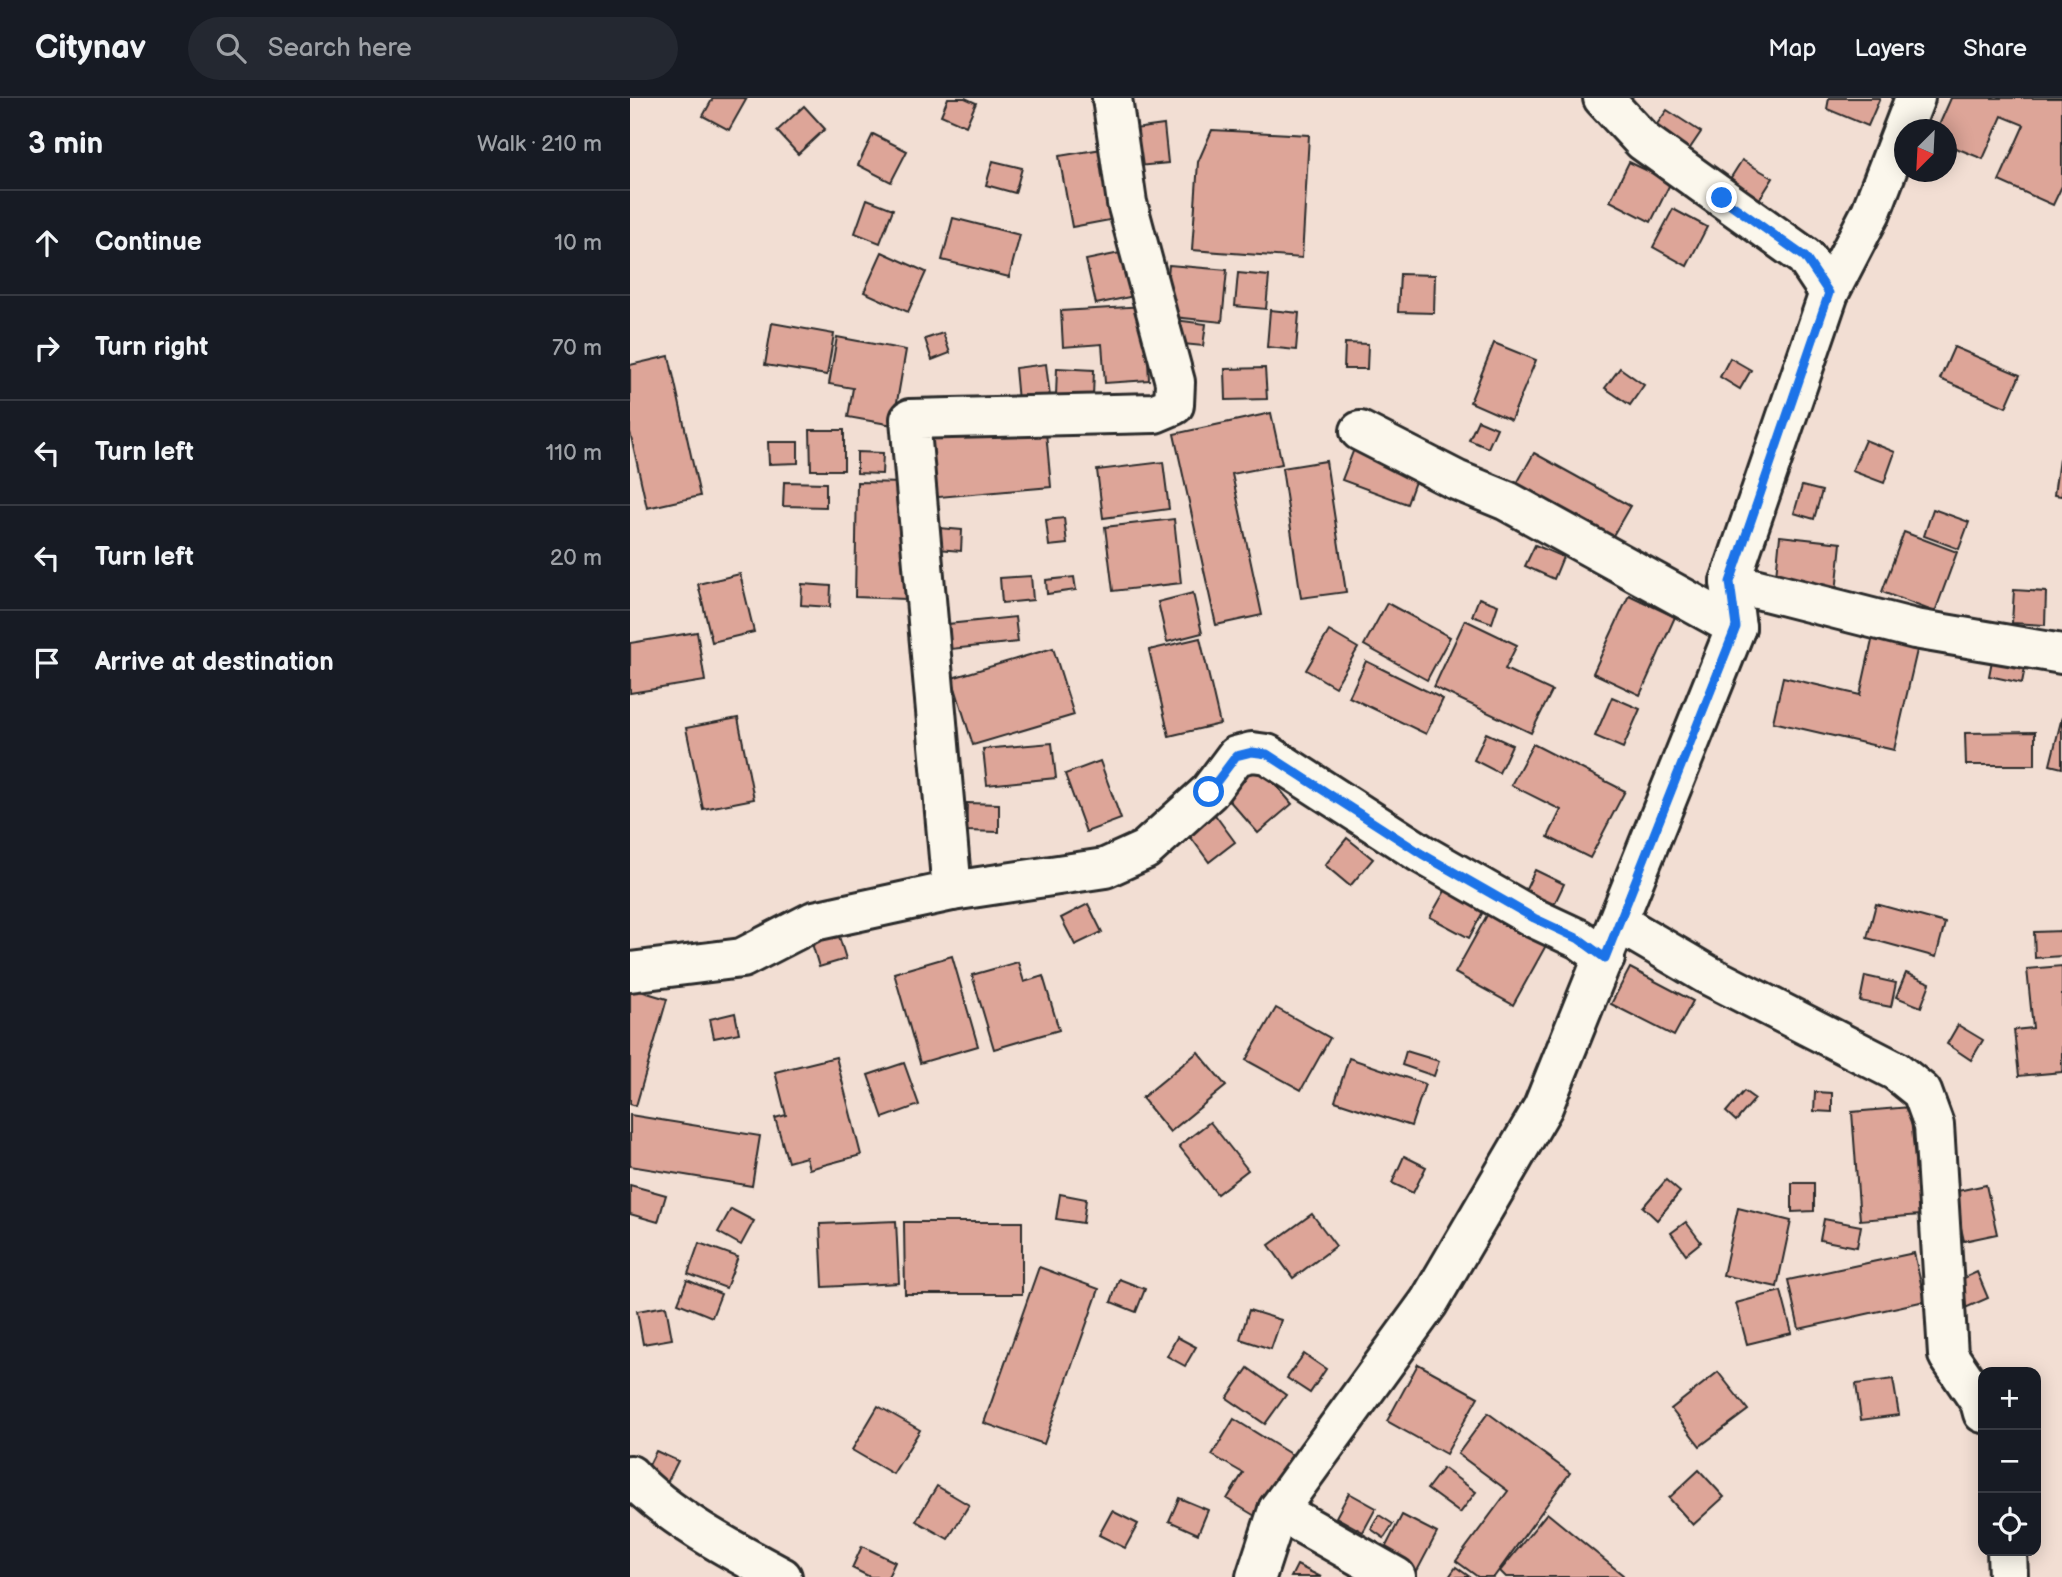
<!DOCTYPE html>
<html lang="en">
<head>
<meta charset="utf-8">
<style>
	:root { --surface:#171b24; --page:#242831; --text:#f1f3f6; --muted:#9ea1a6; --line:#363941 }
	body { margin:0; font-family:"Balsamiq Sans",sans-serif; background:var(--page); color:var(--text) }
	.controls { position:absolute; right:21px; bottom:21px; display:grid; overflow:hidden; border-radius:14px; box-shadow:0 4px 18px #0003 }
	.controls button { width:63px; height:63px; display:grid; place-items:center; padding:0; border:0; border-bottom:2px solid var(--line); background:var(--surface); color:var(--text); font:35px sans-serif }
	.compass { position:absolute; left:1264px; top:21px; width:63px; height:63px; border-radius:50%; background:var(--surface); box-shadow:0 4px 18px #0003; rotate:204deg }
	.stop { position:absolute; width:21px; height:21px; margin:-16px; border:5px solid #1a73e8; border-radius:50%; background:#fff }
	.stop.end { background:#1a73e8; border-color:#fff; box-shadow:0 2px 7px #0008 }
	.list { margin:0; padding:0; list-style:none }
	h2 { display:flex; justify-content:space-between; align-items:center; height:91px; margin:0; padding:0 28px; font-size:30px }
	h2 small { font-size:23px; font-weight:400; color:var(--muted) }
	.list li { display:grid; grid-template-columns:46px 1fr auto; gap:21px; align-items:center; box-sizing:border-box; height:105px; padding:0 28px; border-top:2px solid var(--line) }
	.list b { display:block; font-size:26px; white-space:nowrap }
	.list em { font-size:23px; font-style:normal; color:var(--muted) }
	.icon { flex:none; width:38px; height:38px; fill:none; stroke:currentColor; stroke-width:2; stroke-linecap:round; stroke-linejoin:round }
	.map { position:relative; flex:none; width:1432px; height:1479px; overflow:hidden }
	header { display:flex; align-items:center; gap:42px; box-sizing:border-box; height:98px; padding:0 35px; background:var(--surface); border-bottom:2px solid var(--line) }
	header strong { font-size:33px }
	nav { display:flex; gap:38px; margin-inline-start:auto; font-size:24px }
	.search { width:490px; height:63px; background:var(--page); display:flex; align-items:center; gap:18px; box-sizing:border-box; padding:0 24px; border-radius:38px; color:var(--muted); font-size:26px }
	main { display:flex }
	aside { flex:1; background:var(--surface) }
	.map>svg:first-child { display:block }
	.building { fill:#dda598; stroke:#2b2b2b; stroke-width:2 }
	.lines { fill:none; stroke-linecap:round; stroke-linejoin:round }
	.minor-casing { stroke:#2b2b2b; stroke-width:44 }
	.minor { stroke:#fbf7ec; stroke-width:38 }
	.route { stroke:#1a73e8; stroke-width:9 }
</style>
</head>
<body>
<header>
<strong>Citynav</strong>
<div class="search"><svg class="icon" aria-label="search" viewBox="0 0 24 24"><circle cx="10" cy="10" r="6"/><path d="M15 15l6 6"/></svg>Search here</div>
<nav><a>Map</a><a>Layers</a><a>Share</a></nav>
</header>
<main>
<aside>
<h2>3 min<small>Walk · 210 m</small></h2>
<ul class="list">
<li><svg class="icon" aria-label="ahead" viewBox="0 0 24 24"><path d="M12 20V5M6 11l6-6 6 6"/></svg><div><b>Continue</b></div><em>10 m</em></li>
<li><svg class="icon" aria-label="right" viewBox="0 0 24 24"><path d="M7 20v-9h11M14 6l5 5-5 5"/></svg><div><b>Turn right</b></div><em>70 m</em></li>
<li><svg class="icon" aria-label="left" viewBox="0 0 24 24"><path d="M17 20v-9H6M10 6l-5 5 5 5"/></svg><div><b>Turn left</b></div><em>110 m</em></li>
<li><svg class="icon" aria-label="left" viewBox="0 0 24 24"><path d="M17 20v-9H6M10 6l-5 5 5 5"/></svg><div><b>Turn left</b></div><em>20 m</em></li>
<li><svg class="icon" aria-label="arrive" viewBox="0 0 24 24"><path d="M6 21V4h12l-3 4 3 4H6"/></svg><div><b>Arrive at destination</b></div></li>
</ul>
</aside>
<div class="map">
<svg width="1432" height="1479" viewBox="0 0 1432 1479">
	<rect width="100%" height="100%" fill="#f2ded3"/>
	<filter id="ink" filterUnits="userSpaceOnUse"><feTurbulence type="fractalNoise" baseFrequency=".0143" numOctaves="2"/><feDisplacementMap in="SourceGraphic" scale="14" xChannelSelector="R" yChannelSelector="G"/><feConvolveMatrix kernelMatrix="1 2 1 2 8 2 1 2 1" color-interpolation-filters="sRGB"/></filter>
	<g filter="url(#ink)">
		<g class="building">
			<polygon points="83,0 117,0 99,32 73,18"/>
			<polygon points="318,0 335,0 346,5 336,28 311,17"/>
			<polygon points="1199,0 1250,0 1238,28 1197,11"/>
			<polygon points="1321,0 1432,0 1432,88 1423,107 1369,83 1394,27 1372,18 1353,61 1316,46 1316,32 1307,32"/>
			<polygon points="174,8 195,31 168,56 147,33"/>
			<polygon points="1037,12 1071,34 1054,59 1020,36"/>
			<polygon points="534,27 538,65 508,68 504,31"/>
			<polygon points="582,32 679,37 672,160 562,152 568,64"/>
			<polygon points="243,36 277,53 261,84 228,67"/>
			<polygon points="472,51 485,121 442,129 429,58"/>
			<polygon points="1112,62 1143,80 1126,107 1095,89"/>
			<polygon points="363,63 392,70 385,95 356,87"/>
			<polygon points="999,64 1041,84 1021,124 980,103"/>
			<polygon points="237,101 263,111 250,145 225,135"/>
			<polygon points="1043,111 1077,129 1057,168 1023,149"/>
			<polygon points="323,120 390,137 379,179 312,162"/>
			<polygon points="252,154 296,174 278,214 234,194"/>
			<polygon points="495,154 504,198 466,206 456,162"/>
			<polygon points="539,167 597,172 592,224 534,218"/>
			<polygon points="608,175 639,178 636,211 605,208"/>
			<polygon points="770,176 805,177 804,215 768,214"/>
			<polygon points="515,208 519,282 475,285 472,246 433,249 431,213"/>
			<polygon points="640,212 669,215 666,252 637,249"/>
			<polygon points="545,222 576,226 573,248 543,245"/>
			<polygon points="142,225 204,236 197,277 135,267"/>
			<polygon points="313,235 320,255 302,262 295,241"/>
			<polygon points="207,239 276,252 263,327 218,319 223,290 199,286"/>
			<polygon points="715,245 738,246 737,271 714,271"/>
			<polygon points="864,245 906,262 881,322 840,304"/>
			<polygon points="1324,249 1390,277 1376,309 1310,281"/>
			<polygon points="39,258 70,398 17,410 0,334 0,267"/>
			<polygon points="1100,260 1121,272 1110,291 1090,279"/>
			<polygon points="416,266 420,299 388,303 385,270"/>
			<polygon points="427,270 464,272 463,299 426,298"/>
			<polygon points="635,270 637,301 596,302 595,271"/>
			<polygon points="990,270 1014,287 1000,307 975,290"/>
			<polygon points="641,315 652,366 602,376 632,517 586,527 544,336"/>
			<polygon points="848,322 867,330 858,350 839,342"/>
			<polygon points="415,323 421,389 298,400 292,333"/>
			<polygon points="180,332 214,332 214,372 181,372"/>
			<polygon points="1235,342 1265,354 1254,385 1222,373"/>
			<polygon points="138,344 168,344 168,365 139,366"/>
			<polygon points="724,351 788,375 777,406 712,382"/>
			<polygon points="227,354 253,355 252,376 227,375"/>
			<polygon points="904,355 1000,408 981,441 886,387"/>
			<polygon points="1429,361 1432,362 1432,398 1424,397"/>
			<polygon points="696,363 716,494 671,500 652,370"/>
			<polygon points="533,364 539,411 473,420 467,372"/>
			<polygon points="154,384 196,385 196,409 153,408"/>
			<polygon points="227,384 277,385 276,501 225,499"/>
			<polygon points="1172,388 1192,393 1184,421 1164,415"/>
			<polygon points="1303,411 1339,424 1329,451 1294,438"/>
			<polygon points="434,420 437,446 419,448 416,422"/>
			<polygon points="544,421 551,485 483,493 475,429"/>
			<polygon points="309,430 332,432 331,453 308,451"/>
			<polygon points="1274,434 1327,454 1305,514 1252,494"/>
			<polygon points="1150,438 1211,445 1206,495 1145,488"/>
			<polygon points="905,447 933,459 924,481 895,468"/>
			<polygon points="110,476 124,534 82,544 68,486"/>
			<polygon points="401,478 403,502 372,505 370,480"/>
			<polygon points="444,479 446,492 417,496 416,482"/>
			<polygon points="172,486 201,488 200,509 171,507"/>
			<polygon points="1384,492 1416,494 1415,527 1382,525"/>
			<polygon points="563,495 572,535 537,544 528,504"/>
			<polygon points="999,497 1045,519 1010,597 963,575"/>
			<polygon points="849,500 868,507 862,525 842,518"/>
			<polygon points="757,505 820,539 797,582 734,547"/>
			<polygon points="385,519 388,544 321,551 318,526"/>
			<polygon points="835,522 887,547 875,571 922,593 901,635 804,589"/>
			<polygon points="699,533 728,550 705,589 676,572"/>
			<polygon points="67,534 75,583 0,595 0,545"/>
			<polygon points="1243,538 1288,548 1264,652 1143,624 1153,579 1230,597"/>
			<polygon points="570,540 590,626 539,638 519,552"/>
			<polygon points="423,550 444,617 343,647 322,580"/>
			<polygon points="1364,552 1397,559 1392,585 1359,578"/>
			<polygon points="736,563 813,601 796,636 719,599"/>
			<polygon points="982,599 1010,611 993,650 965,638"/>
			<polygon points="1432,619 1432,670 1420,667"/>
			<polygon points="108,620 124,701 73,711 56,630"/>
			<polygon points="1405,634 1405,667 1336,667 1335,635"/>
			<polygon points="856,635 882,647 869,675 844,662"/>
			<polygon points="422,645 426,680 357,687 353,651"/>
			<polygon points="903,646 995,693 960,760 918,739 931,712 881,687"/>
			<polygon points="625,662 662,706 628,735 590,692"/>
			<polygon points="470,663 491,721 456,734 435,676"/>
			<polygon points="337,705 369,706 369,734 336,733"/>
			<polygon points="583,714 605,744 579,764 557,734"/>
			<polygon points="717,740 743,761 720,788 695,767"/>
			<polygon points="905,772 934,786 920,815 891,802"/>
			<polygon points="816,791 854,812 839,840 800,819"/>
			<polygon points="458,806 472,834 445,847 431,820"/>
			<polygon points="1246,806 1315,825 1306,859 1237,840"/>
			<polygon points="861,810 919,842 883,907 825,875"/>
			<polygon points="1432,833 1432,858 1405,860 1404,834"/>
			<polygon points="208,835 216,861 189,869 181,842"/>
			<polygon points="322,858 348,948 290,965 264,875"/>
			<polygon points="388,864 394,884 413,878 429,932 364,951 342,877"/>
			<polygon points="1432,868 1432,974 1389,978 1384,932 1403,930 1397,871"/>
			<polygon points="1000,870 1063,903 1044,938 981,906"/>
			<polygon points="1276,875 1300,885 1291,909 1266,899"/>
			<polygon points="1235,878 1266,885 1261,909 1230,903"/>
			<polygon points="0,890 37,901 6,1008 0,1006"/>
			<polygon points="646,910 700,940 671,992 616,962"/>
			<polygon points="105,915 109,935 84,940 80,921"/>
			<polygon points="1328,927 1353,942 1341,962 1317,946"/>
			<polygon points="776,953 809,963 804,978 772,967"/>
			<polygon points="568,954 596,988 540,1034 512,1000"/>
			<polygon points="206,959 231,1057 179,1071 176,1059 158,1064 145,1020 156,1017 145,974"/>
			<polygon points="719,960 795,986 781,1028 705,1003"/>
			<polygon points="274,965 289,1007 253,1020 238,977"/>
			<polygon points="1114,993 1125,1001 1106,1023 1096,1014"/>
			<polygon points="1185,994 1202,995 1202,1014 1184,1013"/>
			<polygon points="1280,1009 1290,1117 1230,1122 1222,1014"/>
			<polygon points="0,1017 130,1038 122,1088 0,1068"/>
			<polygon points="580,1024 618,1072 587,1096 549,1048"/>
			<polygon points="774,1058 796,1069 783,1095 762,1085"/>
			<polygon points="1036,1082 1050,1094 1027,1122 1013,1109"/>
			<polygon points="1162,1085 1184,1085 1184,1113 1162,1114"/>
			<polygon points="0,1087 36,1097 28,1124 0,1116"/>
			<polygon points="1356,1087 1367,1136 1334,1143 1323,1094"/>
			<polygon points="430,1096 456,1101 453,1125 426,1121"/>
			<polygon points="1108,1110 1161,1123 1147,1189 1093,1177"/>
			<polygon points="101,1111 124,1123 111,1147 88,1134"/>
			<polygon points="682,1116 706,1148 663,1180 639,1147"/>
			<polygon points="1194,1121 1231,1128 1227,1149 1190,1142"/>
			<polygon points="266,1123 269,1185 193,1189 190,1126"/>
			<polygon points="274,1124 392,1124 392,1196 275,1196"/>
			<polygon points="1056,1124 1071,1144 1056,1156 1041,1135"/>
			<polygon points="69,1145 108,1159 96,1190 58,1176"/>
			<polygon points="1284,1155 1295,1203 1169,1231 1158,1182"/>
			<polygon points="409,1169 469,1191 414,1346 354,1325"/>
			<polygon points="1347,1174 1358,1200 1333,1211 1323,1185"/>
			<polygon points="489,1181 515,1191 506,1214 481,1204"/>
			<polygon points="57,1182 91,1196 82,1219 48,1205"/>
			<polygon points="1151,1193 1162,1235 1117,1246 1106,1205"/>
			<polygon points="36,1208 42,1241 13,1246 7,1213"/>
			<polygon points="619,1212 651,1222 641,1251 610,1241"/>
			<polygon points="547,1239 566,1249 555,1268 537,1258"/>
			<polygon points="674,1256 696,1271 680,1295 657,1280"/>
			<polygon points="788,1266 848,1299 816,1356 757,1323"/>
			<polygon points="618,1270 656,1297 635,1326 597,1300"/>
			<polygon points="1088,1274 1118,1312 1070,1348 1041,1311"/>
			<polygon points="1263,1281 1269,1317 1231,1322 1226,1286"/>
			<polygon points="248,1308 290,1332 263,1376 222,1352"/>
			<polygon points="858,1315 940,1375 864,1479 848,1479 826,1463 878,1393 828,1356"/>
			<polygon points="604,1321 667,1360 630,1421 597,1401 613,1375 582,1357"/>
			<polygon points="26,1353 48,1363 36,1387 14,1377"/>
			<polygon points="813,1370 846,1394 830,1415 797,1391"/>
			<polygon points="1069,1372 1094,1399 1063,1427 1039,1400"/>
			<polygon points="307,1388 339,1407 318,1441 286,1423"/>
			<polygon points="719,1395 746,1410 733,1434 706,1419"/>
			<polygon points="549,1400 578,1412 568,1436 539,1423"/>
			<polygon points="482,1413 508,1426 495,1450 469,1437"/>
			<polygon points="917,1415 993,1477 992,1479 876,1479 870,1473"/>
			<polygon points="749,1417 763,1426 754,1440 741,1431"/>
			<polygon points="772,1417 807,1435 787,1473 753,1454"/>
			<polygon points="232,1448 265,1464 258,1479 240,1479 222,1470"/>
			<polygon points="667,1467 691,1479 661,1479"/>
			<polygon points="826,1469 840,1479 819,1479"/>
		</g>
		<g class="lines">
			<g class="minor-casing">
				<g id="minor">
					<polyline points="973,0 1013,43 1175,159 1199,195"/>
					<polyline points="730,333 826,382 877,403 1106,529"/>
					<polyline points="1100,484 1285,531 1432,556"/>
					<polyline points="322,793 280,321 525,315 544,307 545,284 497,105 482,0"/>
					<polyline points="989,825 1076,876 1266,973 1292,994 1304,1027 1318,1257 1350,1304 1353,1315"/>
					<polyline points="0,874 112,860 184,823 322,793 475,770 515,752 579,694 606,658 622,654 637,656 792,756 904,820 949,841 975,860"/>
					<path d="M 0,1377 C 35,1417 105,1454 152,1479"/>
					<polyline points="648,1412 766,1479"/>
					<polyline points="1377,1453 1378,1479"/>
					<polyline points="626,1479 648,1412 799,1204 913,1009 1106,529 1100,484 1199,195 1241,114 1285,0"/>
				</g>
			</g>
			<use href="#minor" class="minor"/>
		</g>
	</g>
	<g class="lines" filter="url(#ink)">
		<polyline class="route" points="579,694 606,658 622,654 637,656 792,756 904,820 949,841 975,860 1106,529 1100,484 1199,195 1175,159 1092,100"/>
	</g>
</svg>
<div class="controls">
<button>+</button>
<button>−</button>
<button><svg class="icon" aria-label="locate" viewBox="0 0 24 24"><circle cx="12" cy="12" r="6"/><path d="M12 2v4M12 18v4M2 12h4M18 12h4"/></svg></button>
</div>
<svg class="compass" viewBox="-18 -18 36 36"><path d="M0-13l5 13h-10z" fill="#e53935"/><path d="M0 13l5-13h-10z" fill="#9ea1a6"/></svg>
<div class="stop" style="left:579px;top:694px"></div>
<div class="stop end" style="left:1092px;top:100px"></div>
</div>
</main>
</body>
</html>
